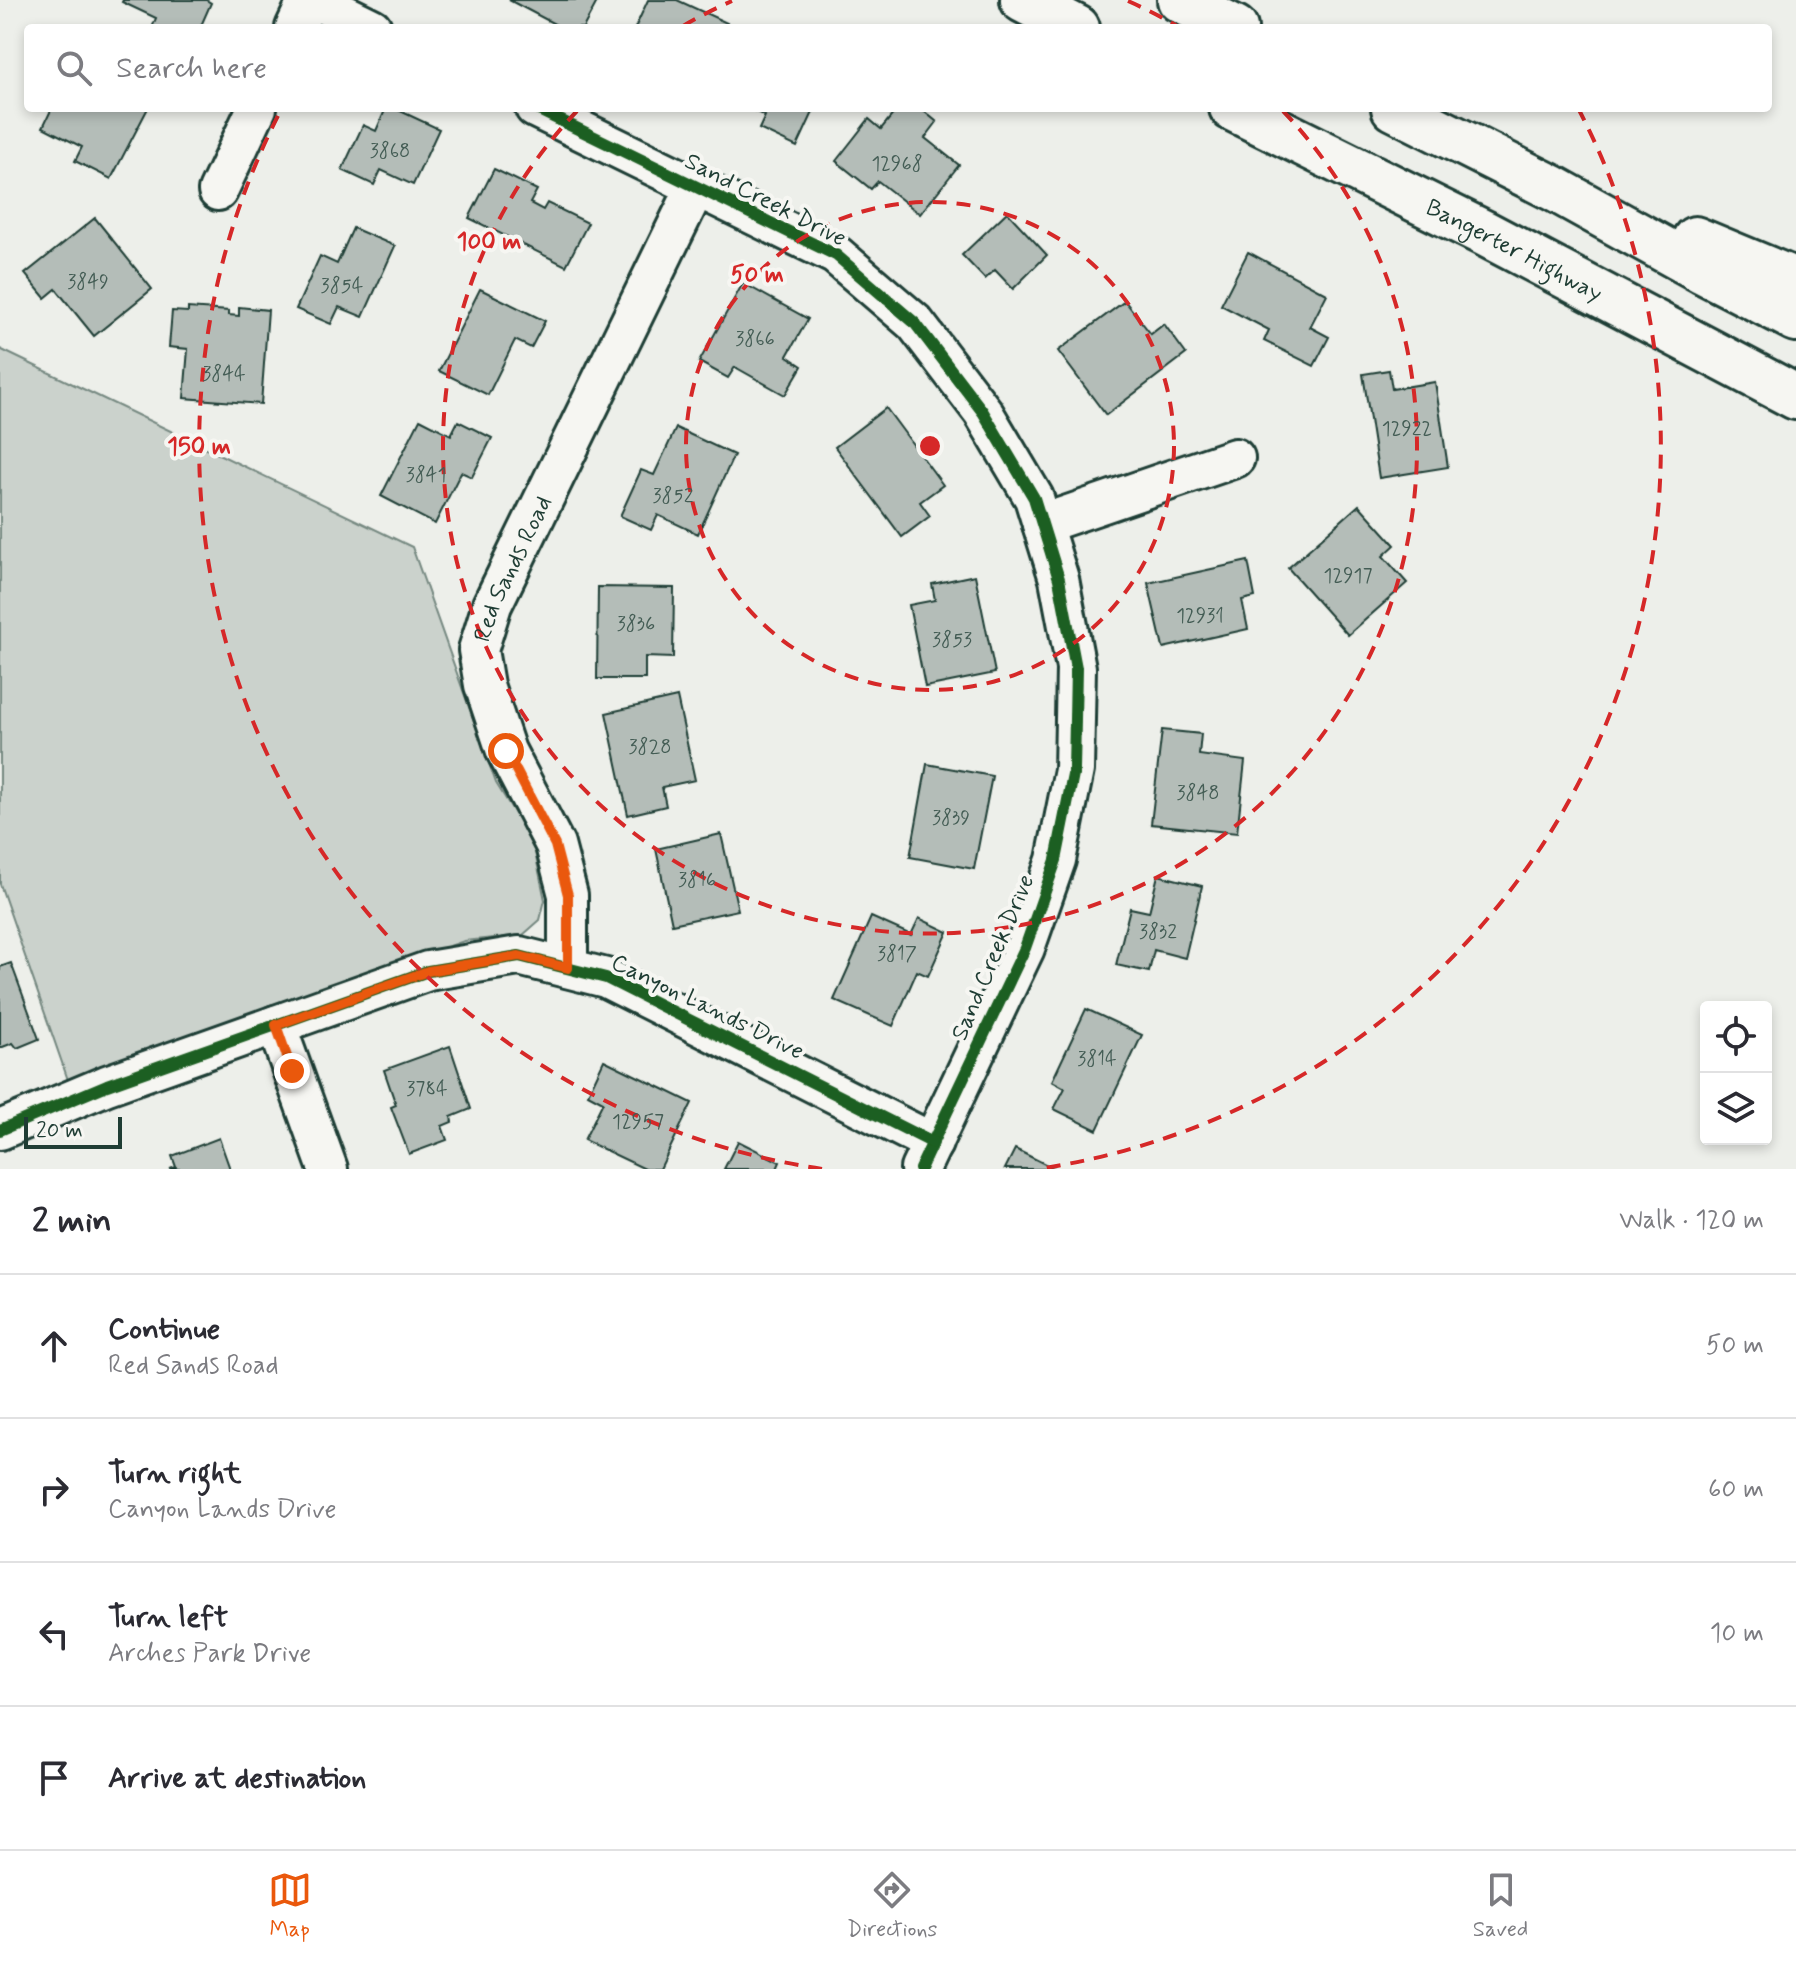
<!DOCTYPE html>
<html lang="en">
<head>
<meta charset="utf-8">
<style>
	:root { --surface:#fff; --page:#f7f7f7; --text:#2b2b33; --muted:#7c7c81; --line:#e1e1e2; --accent:#ea580c }
	body { margin:0; font-family:Mynerve,sans-serif; background:var(--page); color:var(--text) }
	.controls { position:absolute; right:24px; bottom:24px; display:grid; overflow:hidden; border-radius:8px; box-shadow:0 4px 12px #0003 }
	.controls button { width:72px; height:72px; display:grid; place-items:center; padding:0; border:0; border-bottom:2px solid var(--line); background:var(--surface); color:var(--text); font:40px sans-serif }
	.scale { position:absolute; left:24px; bottom:20px; width:98px; box-sizing:border-box; padding-left:8px; border:4px solid #1f3d34; border-top:0; font-size:22px; line-height:28px; white-space:nowrap; color:#1f3d34; -webkit-text-stroke:6px #f6f6f2; paint-order:stroke }
	.stop { position:absolute; width:24px; height:24px; margin:-18px; border:6px solid #ea580c; border-radius:50%; background:#fff }
	.stop.end { background:#ea580c; border-color:#fff; box-shadow:0 2px 8px #0008 }
	.list { margin:0; padding:0; list-style:none }
	h2 { display:flex; justify-content:space-between; align-items:center; height:104px; margin:0; padding:0 32px; font-size:34px }
	h2 small { font-size:26px; font-weight:400; color:var(--muted) }
	.list li { display:grid; grid-template-columns:52px 1fr auto; gap:24px; align-items:center; box-sizing:border-box; height:144px; padding:0 32px; border-top:2px solid var(--line) }
	.list b { display:block; font-size:30px; white-space:nowrap }
	.list p { margin:0; font-size:26px; white-space:nowrap; color:var(--muted) }
	.list em { font-size:26px; font-style:normal; color:var(--muted) }
	.icon { flex:none; width:44px; height:44px; fill:none; stroke:currentColor; stroke-width:2; stroke-linecap:round; stroke-linejoin:round }
	.map { position:relative; flex:none; width:1796px; height:1169px; overflow:hidden }
	.search { position:absolute; background:var(--surface); box-shadow:0 4px 12px #0003; left:24px; right:24px; top:24px; height:88px; display:flex; align-items:center; gap:20px; box-sizing:border-box; padding:0 28px; border-radius:8px; color:var(--muted); font-size:30px }
	.sheet { height:680px; background:var(--surface) }
	nav { display:flex; justify-content:space-around; align-items:center; box-sizing:border-box; height:112px; border-top:2px solid var(--line); background:var(--surface); font-size:22px; color:var(--muted) }
	nav a { display:grid; justify-items:center; gap:4px }
	nav .on { color:var(--accent) }
	.map>svg:first-child { display:block }
	.green { fill:#cbd2cc; stroke:#758880; stroke-width:2 }
	.building { fill:#b4bdb8; stroke:#1f3d34; stroke-width:2 }
	.lines { fill:none; stroke-linecap:round; stroke-linejoin:round }
	.street-casing { stroke:#1f3d34; stroke-width:44 }
	.highway-casing { stroke:#1f3d34; stroke-width:50 }
	.street { stroke:#f6f6f2; stroke-width:38 }
	.highway { stroke:#f6f6f2; stroke-width:44 }
	.cycleway-casing { stroke:#f6f6f2; stroke-width:17 }
	.cycleway { stroke:#1b5e20; stroke-width:12 }
	.route { stroke:#ea580c; stroke-width:10 }
	.ring { fill:none; stroke:#d62828; stroke-width:4; stroke-dasharray:14 10 }
	.labels { text-anchor:middle; stroke-width:8; stroke-linejoin:round; paint-order:stroke }
	.number-label { font-size:20px; fill:#445d55 }
	.street-label { font-size:24px; fill:#1f3d34; stroke:#f6f6f2 }
	.centre { fill:#d62828; stroke:#f6f6f2; stroke-width:4 }
	.ring-label { font-size:24px; text-anchor:middle; font-weight:bold; fill:#d62828; stroke:#f6f6f2; stroke-width:8; stroke-linejoin:round; paint-order:stroke }
</style>
</head>
<body>
<div class="map">
<svg width="1796" height="1169" viewBox="0 0 1796 1169">
	<rect width="100%" height="100%" fill="#edefea"/>
	<filter id="ink" filterUnits="userSpaceOnUse"><feTurbulence type="fractalNoise" baseFrequency=".0125" numOctaves="2"/><feDisplacementMap in="SourceGraphic" scale="16" xChannelSelector="R" yChannelSelector="G"/><feConvolveMatrix kernelMatrix="1 2 1 2 8 2 1 2 1" color-interpolation-filters="sRGB"/></filter>
	<g filter="url(#ink)">
		<polygon class="green" points="0,349 412,547 496,783 533,843 545,900 540,920 523,935 464,941 68,1080 0,884"/>
		<g class="building">
			<polygon points="123,0 206,0 211,3 200,28 152,28 156,18 122,2"/>
			<polygon points="509,0 598,0 583,28 562,28"/>
			<polygon points="648,0 677,0 727,23 725,28 635,28"/>
			<polygon points="52,108 148,108 111,179 75,161 82,147 43,127"/>
			<polygon points="386,108 394,108 439,129 413,185 381,170 374,185 342,170 363,125 376,131"/>
			<polygon points="748,108 815,108 797,147 759,129 765,116"/>
			<polygon points="898,108 920,108 937,122 925,138 959,165 920,214 878,181 871,189 836,161 869,119 881,129"/>
			<polygon points="494,169 537,190 530,203 543,210 547,203 588,223 566,266 469,218"/>
			<polygon points="1007,212 1047,255 1013,289 995,270 985,279 962,255"/>
			<polygon points="95,218 152,289 94,336 56,289 45,298 25,274"/>
			<polygon points="353,228 395,246 363,317 339,307 331,324 296,309 320,256 337,264"/>
			<polygon points="1248,252 1327,294 1310,327 1329,337 1314,366 1264,341 1269,330 1221,305"/>
			<polygon points="743,283 808,319 787,356 802,366 785,395 735,367 728,378 699,362"/>
			<polygon points="480,289 545,321 531,348 515,340 488,395 439,371"/>
			<polygon points="1125,301 1151,334 1164,324 1186,354 1106,415 1058,351"/>
			<polygon points="239,307 268,310 261,404 184,398 188,349 169,347 172,311 188,312 188,308 229,311 229,315 239,316"/>
			<polygon points="1389,370 1392,389 1435,382 1448,467 1379,478 1363,374"/>
			<polygon points="886,408 943,485 920,502 930,516 902,537 835,447"/>
			<polygon points="420,419 451,435 458,421 492,438 472,477 461,472 435,524 381,496"/>
			<polygon points="676,428 734,455 698,534 658,515 651,530 620,516 641,470 654,475"/>
			<polygon points="1359,505 1395,545 1383,556 1407,583 1348,635 1288,568"/>
			<polygon points="1248,561 1255,597 1242,600 1248,629 1163,648 1148,583"/>
			<polygon points="975,575 995,673 925,687 909,605 935,600 932,584"/>
			<polygon points="598,587 674,588 673,658 645,657 645,679 597,679"/>
			<polygon points="677,697 695,780 662,787 666,806 628,815 606,713"/>
			<polygon points="1162,730 1201,734 1199,755 1245,761 1237,833 1151,824"/>
			<polygon points="927,764 992,776 974,869 910,857"/>
			<polygon points="721,834 738,910 672,924 656,849"/>
			<polygon points="1158,875 1202,886 1185,958 1154,950 1149,972 1116,965 1130,908 1149,912"/>
			<polygon points="871,917 911,935 919,918 948,932 928,976 917,971 893,1026 834,1000"/>
			<polygon points="11,963 39,1039 17,1048 13,1043 0,1048 0,967"/>
			<polygon points="1086,1009 1142,1035 1097,1130 1054,1109 1065,1088 1052,1081"/>
			<polygon points="450,1046 471,1109 451,1117 452,1122 442,1126 447,1140 409,1154 391,1107 396,1105 384,1070"/>
			<polygon points="604,1060 692,1103 660,1169 645,1169 584,1140 603,1102 588,1094"/>
			<polygon points="219,1138 230,1169 170,1169 176,1167 172,1156"/>
			<polygon points="738,1141 780,1162 777,1169 724,1169"/>
			<polygon points="1015,1149 1055,1169 1005,1169"/>
		</g>
		<g class="lines">
			<g class="street-casing">
				<g id="street">
					<polyline points="315,0 372,28"/>
					<polyline points="295,28 308,0"/>
					<polyline points="535,108 836,255 915,323 983,412 1034,498 1059,579 1076,668 1074,770 1056,860 1025,948 920,1169"/>
					<polyline points="218,191 257,108"/>
					<polyline points="1042,524 1235,458"/>
					<path id="s1" d="M 568,968 L 568,895 L 555,845 L 506,751 L 484,685 L 478,650 L 492,605 L 696,187"/>
					<polyline points="276,1025 328,1169"/>
					<polyline points="0,1130 107,1085 428,971 519,956 606,978 933,1143"/>
				</g>
			</g>
			<g class="highway-casing">
				<g id="highway">
					<polyline points="1023,0 1077,28"/>
					<polyline points="1180,0 1235,28"/>
					<path id="s2" d="M 1232,108 L 1484,233 L 1796,397"/>
					<polyline points="1394,108 1553,188 1703,271 1796,319"/>
					<polyline points="1695,239 1796,281"/>
				</g>
			</g>
			<use href="#street" class="street"/>
			<use href="#highway" class="highway"/>
			<g class="cycleway-casing">
				<g id="cycleway">
					<polyline points="535,108 836,255 915,323 983,412 1034,498 1059,579 1076,668 1074,770 1056,860 1025,948 920,1169"/>
					<polyline points="0,1130 107,1085 428,971 519,956 606,978 933,1143"/>
				</g>
			</g>
			<use href="#cycleway" class="cycleway"/>
		</g>
	</g>
	<g class="lines" filter="url(#ink)">
		<polyline class="route" points="292,1071 276,1025 428,971 519,956 568,968 568,895 555,845 506,751"/>
	</g>
	<g class="ring">
		<circle cx="930" cy="446" r="244"/>
		<path d="M683 26A487 487 0 0 1 732 1M1128 1A487 487 0 0 1 1177 26M1283 111A487 487 0 1 1 577 111"/>
		<path d="M822 1169A731 731 0 0 1 282 108M1578 108A731 731 0 0 1 1038 1169"/>
	</g>
	<g class="labels">
		<g class="number-label">
			<text x="390" y="157">3868</text>
			<text x="897" y="170">12968</text>
			<text x="88" y="288">3849</text>
			<text x="342" y="292">3854</text>
			<text x="755" y="345">3866</text>
			<text x="224" y="380">3844</text>
			<text x="1407" y="435">12922</text>
			<text x="426" y="481">3841</text>
			<text x="673" y="502">3852</text>
			<text x="1348" y="582">12917</text>
			<text x="1200" y="622">12931</text>
			<text x="636" y="630">3836</text>
			<text x="952" y="646">3853</text>
			<text x="650" y="753">3828</text>
			<text x="1198" y="799">3848</text>
			<text x="951" y="824">3839</text>
			<text x="697" y="886">3816</text>
			<text x="1158" y="938">3832</text>
			<text x="897" y="960">3817</text>
			<text x="1097" y="1065">3814</text>
			<text x="427" y="1095">3784</text>
			<text x="638" y="1128">12957</text>
		</g>
		<g class="street-label">
			<text transform="translate(766 199) rotate(27)" y="8">Sand Creek Drive</text>
			<text dy="8" stroke="none"><textPath href="#s2" startOffset="316">Bangerter Highway</textPath></text>
			<text dy="8" stroke="none"><textPath href="#s1" startOffset="424">Red Sands Road</textPath></text>
			<text transform="translate(992 957) rotate(-67)" y="8">Sand Creek Drive</text>
			<text transform="translate(708 1006) rotate(26)" y="8">Canyon Lands Drive</text>
		</g>
	</g>
	<circle cx="930" cy="446" r="12" class="centre"/>
	<g class="ring-label">
		<text x="489" y="249">100 m</text>
		<text x="757" y="282">50 m</text>
		<text x="199" y="454">150 m</text>
	</g>
</svg>
<div class="controls">
<button><svg class="icon" aria-label="locate" viewBox="0 0 24 24"><circle cx="12" cy="12" r="6"/><path d="M12 2v4M12 18v4M2 12h4M18 12h4"/></svg></button>
<button><svg class="icon" aria-label="layers" viewBox="0 0 24 24"><path d="M12 4l9 5-9 5-9-5zM3 14l9 5 9-5"/></svg></button>
</div>
<div class="scale">20 m</div>
<div class="stop" style="left:506px;top:751px"></div>
<div class="stop end" style="left:292px;top:1071px"></div>
<div class="search"><svg class="icon" aria-label="search" viewBox="0 0 24 24"><circle cx="10" cy="10" r="6"/><path d="M15 15l6 6"/></svg>Search here</div>
</div>
<section class="sheet">
<h2>2 min<small>Walk · 120 m</small></h2>
<ul class="list">
<li><svg class="icon" aria-label="ahead" viewBox="0 0 24 24"><path d="M12 20V5M6 11l6-6 6 6"/></svg><div><b>Continue</b><p>Red Sands Road</p></div><em>50 m</em></li>
<li><svg class="icon" aria-label="right" viewBox="0 0 24 24"><path d="M7 20v-9h11M14 6l5 5-5 5"/></svg><div><b>Turn right</b><p>Canyon Lands Drive</p></div><em>60 m</em></li>
<li><svg class="icon" aria-label="left" viewBox="0 0 24 24"><path d="M17 20v-9H6M10 6l-5 5 5 5"/></svg><div><b>Turn left</b><p>Arches Park Drive</p></div><em>10 m</em></li>
<li><svg class="icon" aria-label="arrive" viewBox="0 0 24 24"><path d="M6 21V4h12l-3 4 3 4H6"/></svg><div><b>Arrive at destination</b></div></li>
</ul>
</section>
<nav>
<a class="on"><svg class="icon" aria-label="map" viewBox="0 0 24 24"><path d="M3 6l6-2 6 2 6-2v14l-6 2-6-2-6 2zM9 4v14M15 6v14"/></svg>Map</a>
<a><svg class="icon" aria-label="directions" viewBox="0 0 24 24"><path d="M12 3l9 9-9 9-9-9zM9 14v-3h6M13 9l2 2-2 2"/></svg>Directions</a>
<a><svg class="icon" aria-label="saved" viewBox="0 0 24 24"><path d="M7 4h10v16l-5-4-5 4z"/></svg>Saved</a>
</nav>
</body>
</html>
